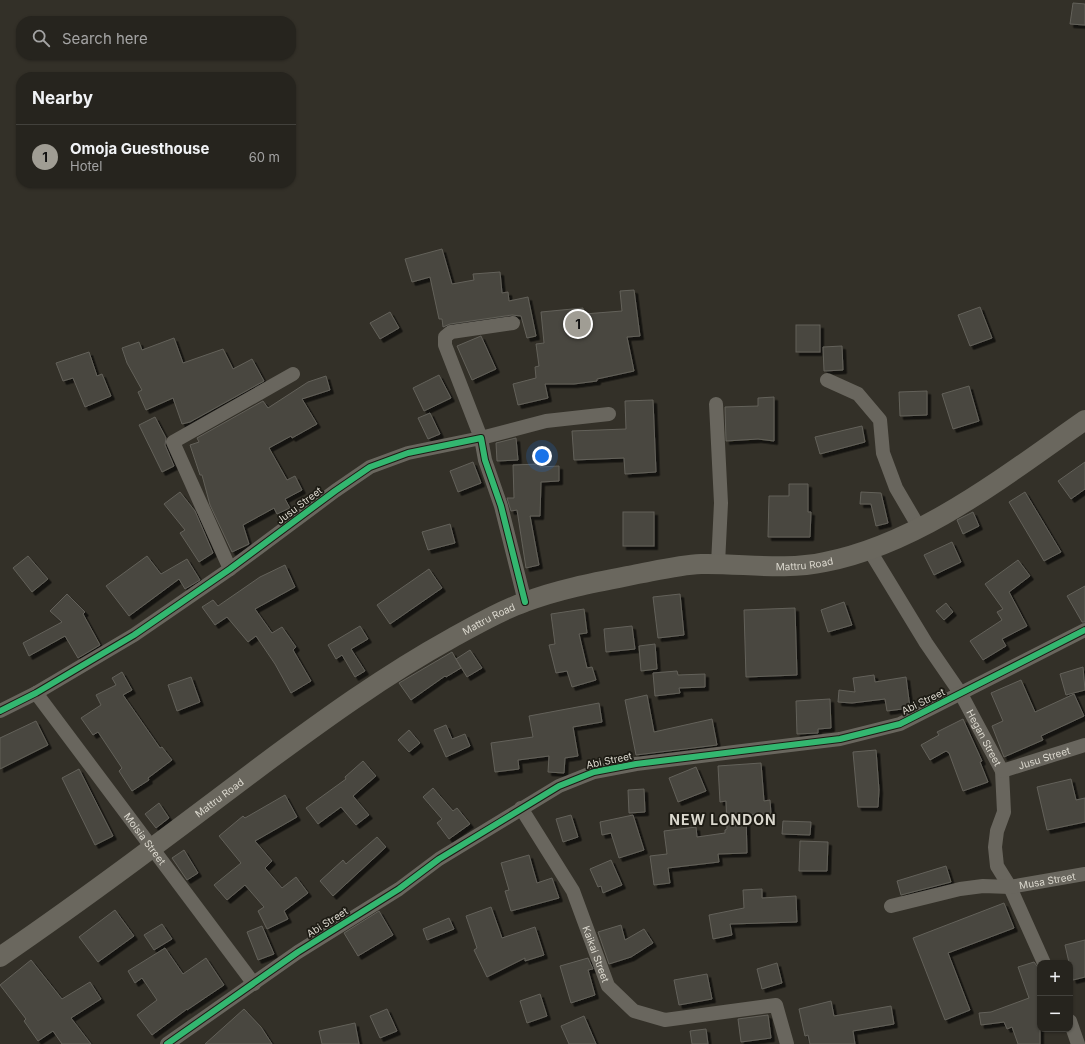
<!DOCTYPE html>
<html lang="en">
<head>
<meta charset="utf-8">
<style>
	:root { --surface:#26241e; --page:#2e2c27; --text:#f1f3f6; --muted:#a4a4a4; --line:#42413c; --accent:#a09d94 }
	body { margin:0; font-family:Inter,sans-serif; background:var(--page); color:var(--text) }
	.controls { position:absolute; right:12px; bottom:12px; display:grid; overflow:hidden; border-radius:8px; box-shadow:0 1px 3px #0004 }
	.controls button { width:36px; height:36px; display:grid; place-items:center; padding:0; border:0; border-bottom:1px solid var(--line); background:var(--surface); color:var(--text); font:20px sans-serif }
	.you { position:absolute; left:542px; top:456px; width:14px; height:14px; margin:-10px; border:3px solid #fff; border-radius:50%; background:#1a73e8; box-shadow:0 0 0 6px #1a73e833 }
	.badge { display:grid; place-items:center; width:26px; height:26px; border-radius:50%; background:var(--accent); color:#111; font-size:13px; font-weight:700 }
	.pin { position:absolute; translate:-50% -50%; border:2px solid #fff; box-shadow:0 1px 4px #0006 }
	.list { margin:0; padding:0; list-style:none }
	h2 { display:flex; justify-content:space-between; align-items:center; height:52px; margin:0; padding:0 16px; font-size:17px }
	h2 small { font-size:13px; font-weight:400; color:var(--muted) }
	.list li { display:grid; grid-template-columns:26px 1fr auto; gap:12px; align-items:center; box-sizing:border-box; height:64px; padding:0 16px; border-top:1px solid var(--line) }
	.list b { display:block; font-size:15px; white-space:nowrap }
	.list p { margin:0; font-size:13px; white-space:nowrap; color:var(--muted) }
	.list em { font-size:13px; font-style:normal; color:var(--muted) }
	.icon { flex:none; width:22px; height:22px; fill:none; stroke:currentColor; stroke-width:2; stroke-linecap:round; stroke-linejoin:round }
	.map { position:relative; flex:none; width:1085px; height:1044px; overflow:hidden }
	.search { position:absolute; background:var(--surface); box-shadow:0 1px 3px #0004; left:16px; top:16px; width:280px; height:44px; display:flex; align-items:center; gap:10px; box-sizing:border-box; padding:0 14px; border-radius:16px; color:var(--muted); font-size:15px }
	.panel { position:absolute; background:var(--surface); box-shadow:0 1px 3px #0004; left:16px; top:72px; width:280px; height:116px; border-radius:16px }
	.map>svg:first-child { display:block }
	.building { fill:#49473f; stroke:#63615a; filter:url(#shadow) }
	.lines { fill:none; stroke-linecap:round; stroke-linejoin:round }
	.minor { stroke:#69665e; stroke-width:14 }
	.secondary { stroke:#6a675e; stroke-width:20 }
	.cycleway-casing { stroke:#1d1b14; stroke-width:8 }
	.cycleway { stroke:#33b770; stroke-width:6 }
	.labels { text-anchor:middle; stroke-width:3.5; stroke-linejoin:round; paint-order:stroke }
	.street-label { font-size:10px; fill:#dbd8ce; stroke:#1d1b14 }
	.district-label { font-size:14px; font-weight:bold; letter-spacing:1px; fill:#dbd8ce; stroke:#1d1b14 }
</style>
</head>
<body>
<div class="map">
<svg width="1085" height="1044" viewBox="0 0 1085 1044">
	<defs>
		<filter id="shadow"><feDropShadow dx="3.5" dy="3.5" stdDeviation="0" flood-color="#0009"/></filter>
	</defs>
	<rect width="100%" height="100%" fill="#333028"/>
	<g class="building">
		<polygon points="1073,3 1085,4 1085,25 1070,24"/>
		<polygon points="442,249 452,284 474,280 473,274 500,272 502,293 508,292 509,301 528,297 536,336 527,338 521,316 512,315 450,324 443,327 442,319 439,319 430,277 412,282 405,259"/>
		<polygon points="634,290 640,336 627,337 634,371 597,379 597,381 574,384 545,384 548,398 518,405 513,384 536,378 535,367 539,366 536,344 544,343 541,312 583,308 584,314 622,311 620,291"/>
		<polygon points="980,307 992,338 970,346 958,315"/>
		<polygon points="390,312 399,328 380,339 370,323"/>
		<rect x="796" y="325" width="24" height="27"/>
		<polygon points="481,336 496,369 472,380 457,346"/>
		<polygon points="174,338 183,363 223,349 233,369 252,359 264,381 190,422 182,424 173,398 146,410 138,392 142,390 127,363 122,348 139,342 142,350"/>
		<polygon points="842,346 843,370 824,371 823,347"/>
		<polygon points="89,352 97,376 102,374 111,396 85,407 73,378 63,381 56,363"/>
		<polygon points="439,375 451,398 424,411 413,388"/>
		<polygon points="326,376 330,390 302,399 317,424 292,438 291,436 269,448 287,480 295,476 302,490 285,499 290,508 277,514 274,508 243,525 249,544 232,552 210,505 202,475 200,475 190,445 199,442 197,438 263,401 268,408 308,382"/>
		<polygon points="969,386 979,421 953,429 942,394"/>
		<polygon points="927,391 927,415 900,416 899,392"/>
		<polygon points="774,397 774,441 758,439 726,441 725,407 758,406 758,398"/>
		<polygon points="653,400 656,472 625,474 624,458 574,460 572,431 626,429 625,401"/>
		<polygon points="430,413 440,434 428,439 418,418"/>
		<polygon points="155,417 166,438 165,445 174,466 162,472 139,425"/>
		<polygon points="862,426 865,442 820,454 815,437"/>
		<polygon points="516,438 518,460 497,461 496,443"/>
		<polygon points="473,462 481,483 458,492 450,471"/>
		<polygon points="1085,462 1085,489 1071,499 1058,481"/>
		<polygon points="540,464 540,467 559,466 559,481 541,482 540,516 530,516 539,565 526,568 517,510 511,511 507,498 514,498 513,465"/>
		<polygon points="789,484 808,484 808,512 811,512 810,537 768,537 769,496 789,496"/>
		<polygon points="180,492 195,511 213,553 199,562 180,533 185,530 164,504"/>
		<polygon points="861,492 881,493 888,523 876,526 871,504 860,504"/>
		<polygon points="1025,492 1061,552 1044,561 1009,502"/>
		<rect x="623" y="512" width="31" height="34"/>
		<polygon points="973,512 979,526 963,534 957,520"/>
		<polygon points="450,524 455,543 428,550 422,532"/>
		<polygon points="952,542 961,562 934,575 924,555"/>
		<polygon points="28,556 48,579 32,592 13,568"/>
		<polygon points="147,556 161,574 187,559 200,580 185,589 179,579 129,616 106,586"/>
		<polygon points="1018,560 1030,576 1009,592 1027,626 1002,639 1006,646 983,660 970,641 1002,620 997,612 1003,609 985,584"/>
		<polygon points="285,565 295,587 255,609 272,633 282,627 296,647 293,650 311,681 291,693 275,664 256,636 248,642 227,617 215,625 202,607 213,600 218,606 260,577"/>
		<polygon points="429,569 442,588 390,624 377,605"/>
		<polygon points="1085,586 1085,622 1082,622 1067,596"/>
		<polygon points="67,594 85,612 83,614 100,645 78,658 65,636 29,656 23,643 62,622 50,611"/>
		<polygon points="680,594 684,635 658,638 653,597"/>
		<polygon points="844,602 852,625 828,632 821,610"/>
		<polygon points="946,603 953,612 944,620 936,611"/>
		<polygon points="795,608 797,675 746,677 744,610"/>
		<polygon points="584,609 587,633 579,634 587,668 592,667 596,680 572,687 567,671 556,673 549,645 555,644 551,614"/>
		<polygon points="360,626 368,639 351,649 365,671 355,677 342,655 336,659 328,645"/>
		<polygon points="632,626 635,649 606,652 604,629"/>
		<polygon points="655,644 657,669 641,671 639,646"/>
		<polygon points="470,650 482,668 467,677 456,659"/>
		<polygon points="452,652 461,668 446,677 445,676 411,700 399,683"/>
		<polygon points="1083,667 1085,690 1066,695 1060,674"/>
		<polygon points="677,671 678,675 705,674 705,687 679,688 680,693 655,696 653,673"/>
		<polygon points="122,672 132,690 123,695 160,748 162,747 172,760 148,778 149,780 132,791 119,771 122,768 98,732 93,735 81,718 101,705 96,695 116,685 112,678"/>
		<polygon points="874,675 875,682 906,677 910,708 887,711 885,699 852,703 838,702 839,690 855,692 853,678"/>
		<polygon points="191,677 200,702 177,711 168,685"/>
		<polygon points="1021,680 1035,712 1074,694 1084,716 1041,736 1043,740 1004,757 992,726 1003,721 991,693"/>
		<polygon points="647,695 654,732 712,719 717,745 636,755 625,700"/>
		<polygon points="830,699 831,728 818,729 818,733 797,734 796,701"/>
		<polygon points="599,703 602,722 573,727 578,756 565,758 564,773 548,772 549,756 518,760 519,769 495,772 491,743 533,737 529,716"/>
		<polygon points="963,719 982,761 980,762 988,782 963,791 949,753 946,751 930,760 921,745 939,735 937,732"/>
		<polygon points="36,721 48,745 0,769 0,738"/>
		<polygon points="446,725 452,739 465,734 470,746 446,757 434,730"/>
		<polygon points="409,730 420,743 409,752 398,740"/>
		<polygon points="876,750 879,790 878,807 858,807 853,752"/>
		<polygon points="363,761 376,776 353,796 369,815 356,825 341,807 318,824 306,808 346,779 345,777"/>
		<polygon points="761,763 764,801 770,800 771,814 746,815 747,853 718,854 719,862 668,868 670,883 654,885 650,856 667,854 664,831 696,827 697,837 725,833 725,830 727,829 726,801 720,802 718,766"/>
		<polygon points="696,767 706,791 678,802 669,778"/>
		<polygon points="79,769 113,836 95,845 62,778"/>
		<polygon points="1071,779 1076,800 1085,798 1085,822 1047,830 1037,787"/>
		<polygon points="433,788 453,811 457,808 470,824 449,839 437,823 442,819 423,797"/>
		<polygon points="644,789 645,812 629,813 628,790"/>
		<polygon points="285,795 297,817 255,841 272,861 265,868 282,888 296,877 308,893 284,911 288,919 267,929 258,911 264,907 245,885 227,900 214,885 241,863 219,836 243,816 245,818"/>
		<polygon points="159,803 169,818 156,828 145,814"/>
		<polygon points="571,815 578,837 563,842 556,819"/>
		<polygon points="633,815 644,850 619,858 611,833 602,835 600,822"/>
		<polygon points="783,821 811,822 810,835 782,834"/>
		<polygon points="377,837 386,847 333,896 320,881 343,860 346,864"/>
		<polygon points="800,841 828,842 827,871 799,871"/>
		<polygon points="184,850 198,873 187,880 172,858"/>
		<polygon points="529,855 537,883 552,878 559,898 511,911 505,891 509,890 501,863"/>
		<polygon points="611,860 622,885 603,893 601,886 598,887 590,869"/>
		<polygon points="946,866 951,882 901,895 897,881"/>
		<polygon points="762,889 762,898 796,896 797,922 730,924 732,935 713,939 709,915 744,908 743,890"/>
		<polygon points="1004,903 1014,928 948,953 970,1010 945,1020 913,938"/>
		<polygon points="491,907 502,938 535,927 544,955 525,961 525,958 487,977 474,950 477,948 466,916"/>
		<polygon points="115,910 134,936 98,962 79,937"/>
		<polygon points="379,911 393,935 358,956 344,933"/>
		<polygon points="449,918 454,929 427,940 423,929"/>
		<polygon points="162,924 172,939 154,950 144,935"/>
		<polygon points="621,925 625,940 644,929 653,943 631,957 609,964 598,932"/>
		<polygon points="262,926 274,954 258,960 247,932"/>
		<polygon points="1085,940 1085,977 1073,980 1065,945"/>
		<polygon points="165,948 183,974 206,958 224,985 187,1010 187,1009 152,1035 137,1015 157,1000 142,978 135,983 128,971"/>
		<polygon points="588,958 593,969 588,970 595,995 571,1003 560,966"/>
		<polygon points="31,960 62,999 90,982 101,999 71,1018 91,1044 62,1044 53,1031 38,1041 24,1021 26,1019 0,985"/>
		<polygon points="1034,962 1040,970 1040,1044 1018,1044 1012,1027 1007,1029 1004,1022 981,1025 979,1013 991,1012 1029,998 1018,967"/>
		<polygon points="777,963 782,983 762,989 757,969"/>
		<polygon points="707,974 712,999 679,1005 674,980"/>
		<polygon points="540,994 547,1016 527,1023 520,1001"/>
		<polygon points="831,1001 834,1016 891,1006 894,1024 853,1031 855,1044 810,1044 808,1035 805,1036 799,1009"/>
		<polygon points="244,1009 261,1027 272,1044 205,1044"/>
		<polygon points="387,1009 397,1031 380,1038 370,1016"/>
		<polygon points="768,1015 771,1038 741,1042 738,1019"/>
		<polygon points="584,1016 596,1044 569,1044 561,1026"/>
		<polygon points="355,1023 359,1044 322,1044 319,1031"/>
		<polygon points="706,1029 708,1044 692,1044 690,1031"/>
	</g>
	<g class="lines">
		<g class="minor">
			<polyline points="513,323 451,332 445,337 445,345 481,438 546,421 609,414"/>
			<polyline points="827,380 858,394 880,420 883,453 896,488 920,529"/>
			<polyline points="716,404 721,503 718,564"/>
			<path id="s1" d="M 870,551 L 926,643 L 961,694 L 1002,771 L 1004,812 L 997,831 L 995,847 L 997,866 L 1010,887 L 1044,963"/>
			<polyline points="230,569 173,442 293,374"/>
			<path id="s2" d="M 36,693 L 254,984"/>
			<polyline points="0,711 36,693 134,635 230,569 335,491 370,467 408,453 481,438 485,460 501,506 525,602"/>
			<path id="s3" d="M 1002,771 L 1085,745"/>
			<path id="s4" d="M 521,808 L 573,891 L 608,986 L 634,1011 L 665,1020 L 776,1005 L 787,1044"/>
			<path id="s5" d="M 891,906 L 960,889 L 983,886 L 1010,887 L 1085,874"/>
			<polyline points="1070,1021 1078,1044"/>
			<polyline points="167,1044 298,952 399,889 439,859 559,786 594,772 636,764 840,739 900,724 1085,630"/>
		</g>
		<path class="secondary" id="s6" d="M 0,957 C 89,896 175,831 261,766 C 323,720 385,675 452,638 C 476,625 499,611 525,602 C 559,589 597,582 633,575 C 655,571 678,565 701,564 C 742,563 784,571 825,562 C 921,543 1006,475 1085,420"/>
		<g class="cycleway-casing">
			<g id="cycleway">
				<polyline points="0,711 36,693 134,635 230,569 335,491 370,467 408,453 481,438 485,460 501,506 525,602"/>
				<polyline points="167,1044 298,952 399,889 439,859 559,786 594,772 636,764 840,739 900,724 1085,630"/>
			</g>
		</g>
		<use href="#cycleway" class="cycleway"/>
	</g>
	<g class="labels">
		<g class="street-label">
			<text transform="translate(299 505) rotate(-37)" y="4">Jusu Street</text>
			<text dy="4" stroke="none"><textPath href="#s6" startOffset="919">Mattru Road</textPath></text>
			<text dy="4" stroke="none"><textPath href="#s6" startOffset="595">Mattru Road</textPath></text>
			<text transform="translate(923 701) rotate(-26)" y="4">Abi Street</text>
			<text dy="4" stroke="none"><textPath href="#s1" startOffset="219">Hegan Street</textPath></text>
			<text dy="4" stroke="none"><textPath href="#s3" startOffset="44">Jusu Street</textPath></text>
			<text transform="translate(609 760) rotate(-12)" y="4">Abi Street</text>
			<text dy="4" stroke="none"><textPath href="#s6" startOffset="271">Mattru Road</textPath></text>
			<text dy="4" stroke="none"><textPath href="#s2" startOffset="182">Moisia Street</textPath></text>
			<text dy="4" stroke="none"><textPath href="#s5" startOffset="159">Musa Street</textPath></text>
			<text transform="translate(327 922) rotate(-32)" y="4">Abi Street</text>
			<text dy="4" stroke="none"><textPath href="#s4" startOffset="165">Kaikai Street</textPath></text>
		</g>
		<g class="district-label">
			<text x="723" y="825">NEW LONDON</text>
		</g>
	</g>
</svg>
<div class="controls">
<button>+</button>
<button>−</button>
</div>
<div class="you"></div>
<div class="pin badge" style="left:578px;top:324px">1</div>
<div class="search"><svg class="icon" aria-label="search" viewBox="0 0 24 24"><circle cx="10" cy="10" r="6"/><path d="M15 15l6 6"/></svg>Search here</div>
<section class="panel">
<h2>Nearby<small></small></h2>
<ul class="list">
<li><span class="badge">1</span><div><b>Omoja Guesthouse</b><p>Hotel</p></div><em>60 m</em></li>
</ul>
</section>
</div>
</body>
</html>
